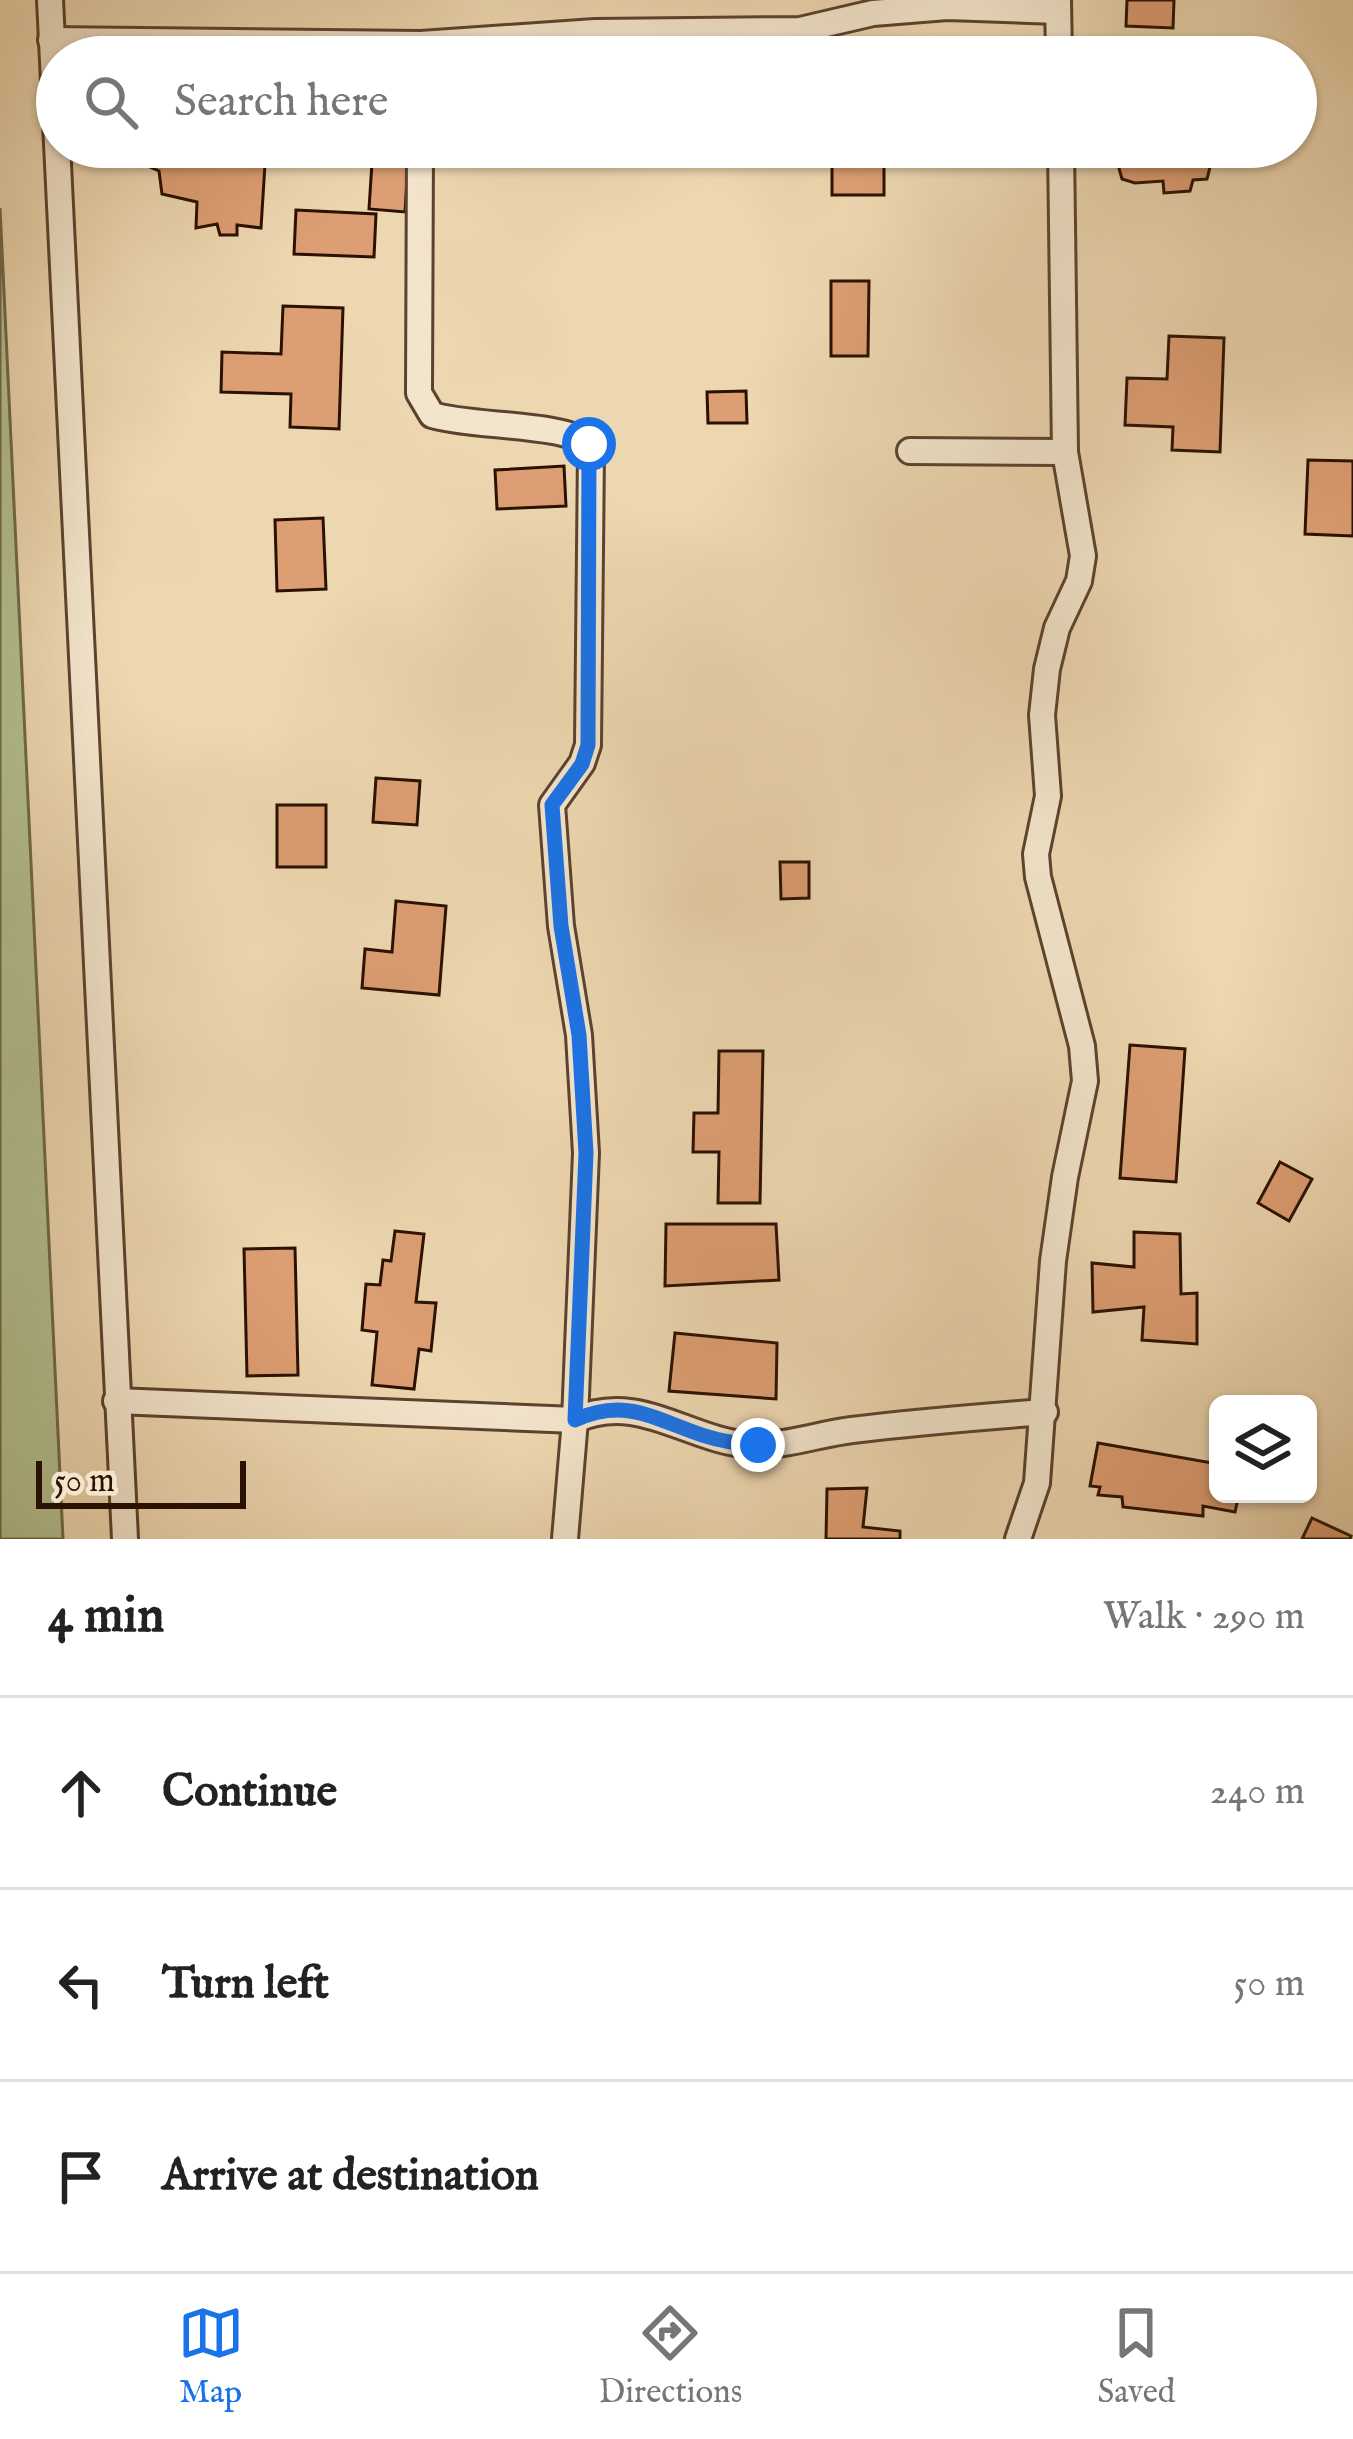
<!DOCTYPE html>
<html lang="en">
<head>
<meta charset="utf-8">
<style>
	:root { --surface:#fff; --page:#f6f6f6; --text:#222; --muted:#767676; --line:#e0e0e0; --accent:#1a73e8 }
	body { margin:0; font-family:"IM FELL English",serif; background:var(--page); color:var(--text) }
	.controls { position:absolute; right:36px; bottom:36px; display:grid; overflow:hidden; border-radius:18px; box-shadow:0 3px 9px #0004 }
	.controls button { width:108px; height:108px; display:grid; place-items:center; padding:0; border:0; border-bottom:3px solid var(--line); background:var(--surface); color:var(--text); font:60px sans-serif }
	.scale { position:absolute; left:36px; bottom:30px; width:210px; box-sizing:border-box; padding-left:12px; border:6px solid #2b1102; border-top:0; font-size:33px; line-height:42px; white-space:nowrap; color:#2b1102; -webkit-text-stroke:9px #f3e5cc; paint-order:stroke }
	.stop { position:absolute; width:36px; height:36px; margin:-27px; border:9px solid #1a73e8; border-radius:50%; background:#fff }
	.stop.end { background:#1a73e8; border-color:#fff; box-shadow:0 3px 12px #0008 }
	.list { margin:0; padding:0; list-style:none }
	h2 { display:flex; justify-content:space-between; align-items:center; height:156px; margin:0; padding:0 48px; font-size:51px }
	h2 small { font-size:39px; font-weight:400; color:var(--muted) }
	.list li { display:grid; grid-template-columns:78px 1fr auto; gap:36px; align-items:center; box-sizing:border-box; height:192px; padding:0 48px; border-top:3px solid var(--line) }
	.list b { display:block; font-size:45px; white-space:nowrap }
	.list em { font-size:39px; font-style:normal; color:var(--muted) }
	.icon { flex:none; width:66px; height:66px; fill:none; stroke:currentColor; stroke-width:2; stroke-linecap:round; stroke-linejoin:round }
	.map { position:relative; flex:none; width:1353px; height:1539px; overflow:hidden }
	.search { position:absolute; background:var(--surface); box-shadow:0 3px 9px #0004; left:36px; right:36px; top:36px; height:132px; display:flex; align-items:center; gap:30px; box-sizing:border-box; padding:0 42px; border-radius:66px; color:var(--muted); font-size:45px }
	.sheet { height:732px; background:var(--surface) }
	nav { display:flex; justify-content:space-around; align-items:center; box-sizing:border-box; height:168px; border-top:3px solid var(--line); background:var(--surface); font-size:33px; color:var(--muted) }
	nav a { display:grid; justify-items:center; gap:6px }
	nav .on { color:var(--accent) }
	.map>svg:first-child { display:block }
	.green { fill:#b3bf8f; stroke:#6f6848; stroke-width:3 }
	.building { fill:#dd9e73; stroke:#2b1102; stroke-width:3 }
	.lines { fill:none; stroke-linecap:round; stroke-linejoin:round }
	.street-casing { stroke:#5c422e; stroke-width:30 }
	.street { stroke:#f3e5cc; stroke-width:24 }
	.route { stroke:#1a73e8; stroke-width:15 }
</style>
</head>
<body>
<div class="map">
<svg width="1353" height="1539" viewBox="0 0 1353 1539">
	<rect width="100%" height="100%" fill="#edd7b0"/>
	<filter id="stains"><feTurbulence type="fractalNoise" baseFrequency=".00167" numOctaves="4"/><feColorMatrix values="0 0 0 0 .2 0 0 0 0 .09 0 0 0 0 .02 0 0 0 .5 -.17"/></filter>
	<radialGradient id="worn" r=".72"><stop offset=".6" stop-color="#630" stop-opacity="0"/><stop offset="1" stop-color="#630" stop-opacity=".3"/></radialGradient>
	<polygon class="green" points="0,208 63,1539 0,1539"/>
	<g class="building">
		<polygon points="1127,0 1174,0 1173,28 1126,26"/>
		<polygon points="151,147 168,147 169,156 181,159 183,147 233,147 232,151 266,148 261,228 237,225 237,235 220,235 217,224 196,228 197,202 162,194 159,171 150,167"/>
		<polygon points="373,147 409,147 405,212 369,209"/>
		<rect x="832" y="147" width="52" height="48"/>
		<polygon points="1113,147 1215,147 1207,179 1193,180 1190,191 1164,193 1163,181 1135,183 1122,179"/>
		<polygon points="296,210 376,214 374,257 294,254"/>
		<polygon points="831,281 869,281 868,356 831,356"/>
		<polygon points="283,306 343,308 339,429 290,427 291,394 221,392 222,352 281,354"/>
		<polygon points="1169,336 1224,338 1220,452 1172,450 1173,427 1125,425 1127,378 1167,379"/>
		<polygon points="746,391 747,423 708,423 707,392"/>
		<polygon points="1308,460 1353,461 1353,536 1305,534"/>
		<polygon points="564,466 566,506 497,509 495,470"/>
		<polygon points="323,518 326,589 277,591 275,520"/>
		<polygon points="376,778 420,781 417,825 373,822"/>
		<rect x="277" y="805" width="49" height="62"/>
		<polygon points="780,862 809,862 809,898 781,899"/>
		<polygon points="396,901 446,906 439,995 362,988 365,949 392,952"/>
		<polygon points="1130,1045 1185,1049 1176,1182 1120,1178"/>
		<polygon points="719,1051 763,1051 760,1203 718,1203 719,1152 693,1152 694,1113 718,1113"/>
		<polygon points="1280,1162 1312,1179 1289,1221 1258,1203"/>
		<polygon points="666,1224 776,1224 779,1280 665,1286"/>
		<polygon points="395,1231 424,1234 416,1302 436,1303 431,1351 419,1349 414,1389 372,1385 377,1332 362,1330 366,1284 380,1285 383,1260 391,1261"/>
		<polygon points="1134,1232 1180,1234 1181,1294 1197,1293 1197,1344 1142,1340 1144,1307 1093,1312 1092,1263 1134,1267"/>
		<polygon points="295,1248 298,1375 247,1376 244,1249"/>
		<polygon points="675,1333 777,1343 776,1399 669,1391"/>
		<polygon points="1098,1443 1218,1464 1218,1494 1239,1494 1235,1512 1203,1506 1203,1516 1123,1507 1122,1497 1098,1495 1100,1487 1090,1486"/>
		<polygon points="867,1488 863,1527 900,1531 900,1539 826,1539 827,1489"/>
		<polygon points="1312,1518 1351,1536 1350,1539 1302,1539"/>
	</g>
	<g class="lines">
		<g class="street-casing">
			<g id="street">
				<polyline points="50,0 125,1539"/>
				<polyline points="1058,0 1059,57"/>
				<polyline points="51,40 421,44 595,32 800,30 873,13 947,7 1058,11"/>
				<path d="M 420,147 L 419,393 L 432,415 C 471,427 563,423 589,444 L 591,452 L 588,745 L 582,763 L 552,805 L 561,926 L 579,1035 L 586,1153 L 575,1420 L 565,1539"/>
				<polyline points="910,451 1065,452"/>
				<path d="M 116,1401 L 575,1420 C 639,1391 688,1441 751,1445 C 784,1447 819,1434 852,1430 C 916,1422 980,1417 1045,1412"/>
				<polyline points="1018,1539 1037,1483 1053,1261 1065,1177 1085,1081 1082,1046 1038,877 1036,854 1048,796 1042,715 1047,669 1057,628 1079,581 1083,556 1065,452 1061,147"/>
			</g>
		</g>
		<use href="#street" class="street"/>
	</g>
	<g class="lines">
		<path class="route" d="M 589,444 L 588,745 L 582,764 L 552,805 L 561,926 L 579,1035 L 586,1153 L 575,1420 C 626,1397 654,1419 702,1435 C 720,1441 738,1444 758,1445"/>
	</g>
	<rect width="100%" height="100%" filter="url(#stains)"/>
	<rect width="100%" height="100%" fill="url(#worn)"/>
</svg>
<div class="controls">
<button><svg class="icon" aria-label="layers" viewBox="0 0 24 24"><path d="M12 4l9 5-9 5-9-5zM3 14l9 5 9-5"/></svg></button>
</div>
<div class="scale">50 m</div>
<div class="stop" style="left:589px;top:444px"></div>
<div class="stop end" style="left:758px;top:1445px"></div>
<div class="search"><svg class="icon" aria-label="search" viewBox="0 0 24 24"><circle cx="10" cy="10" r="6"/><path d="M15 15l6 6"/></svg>Search here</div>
</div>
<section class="sheet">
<h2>4 min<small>Walk · 290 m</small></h2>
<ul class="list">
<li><svg class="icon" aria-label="ahead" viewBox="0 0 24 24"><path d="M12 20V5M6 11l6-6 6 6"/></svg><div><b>Continue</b></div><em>240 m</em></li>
<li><svg class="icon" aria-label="left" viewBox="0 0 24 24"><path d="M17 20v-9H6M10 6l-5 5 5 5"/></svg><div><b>Turn left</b></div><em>50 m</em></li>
<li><svg class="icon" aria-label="arrive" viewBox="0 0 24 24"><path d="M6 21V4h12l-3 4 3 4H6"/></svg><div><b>Arrive at destination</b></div></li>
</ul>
</section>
<nav>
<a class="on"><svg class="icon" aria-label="map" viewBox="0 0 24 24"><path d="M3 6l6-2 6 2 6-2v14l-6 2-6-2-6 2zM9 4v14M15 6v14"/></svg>Map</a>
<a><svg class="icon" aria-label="directions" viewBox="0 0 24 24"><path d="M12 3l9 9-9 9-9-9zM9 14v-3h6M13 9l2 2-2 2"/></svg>Directions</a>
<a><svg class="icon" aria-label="saved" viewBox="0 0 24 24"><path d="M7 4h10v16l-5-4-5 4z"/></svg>Saved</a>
</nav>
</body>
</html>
